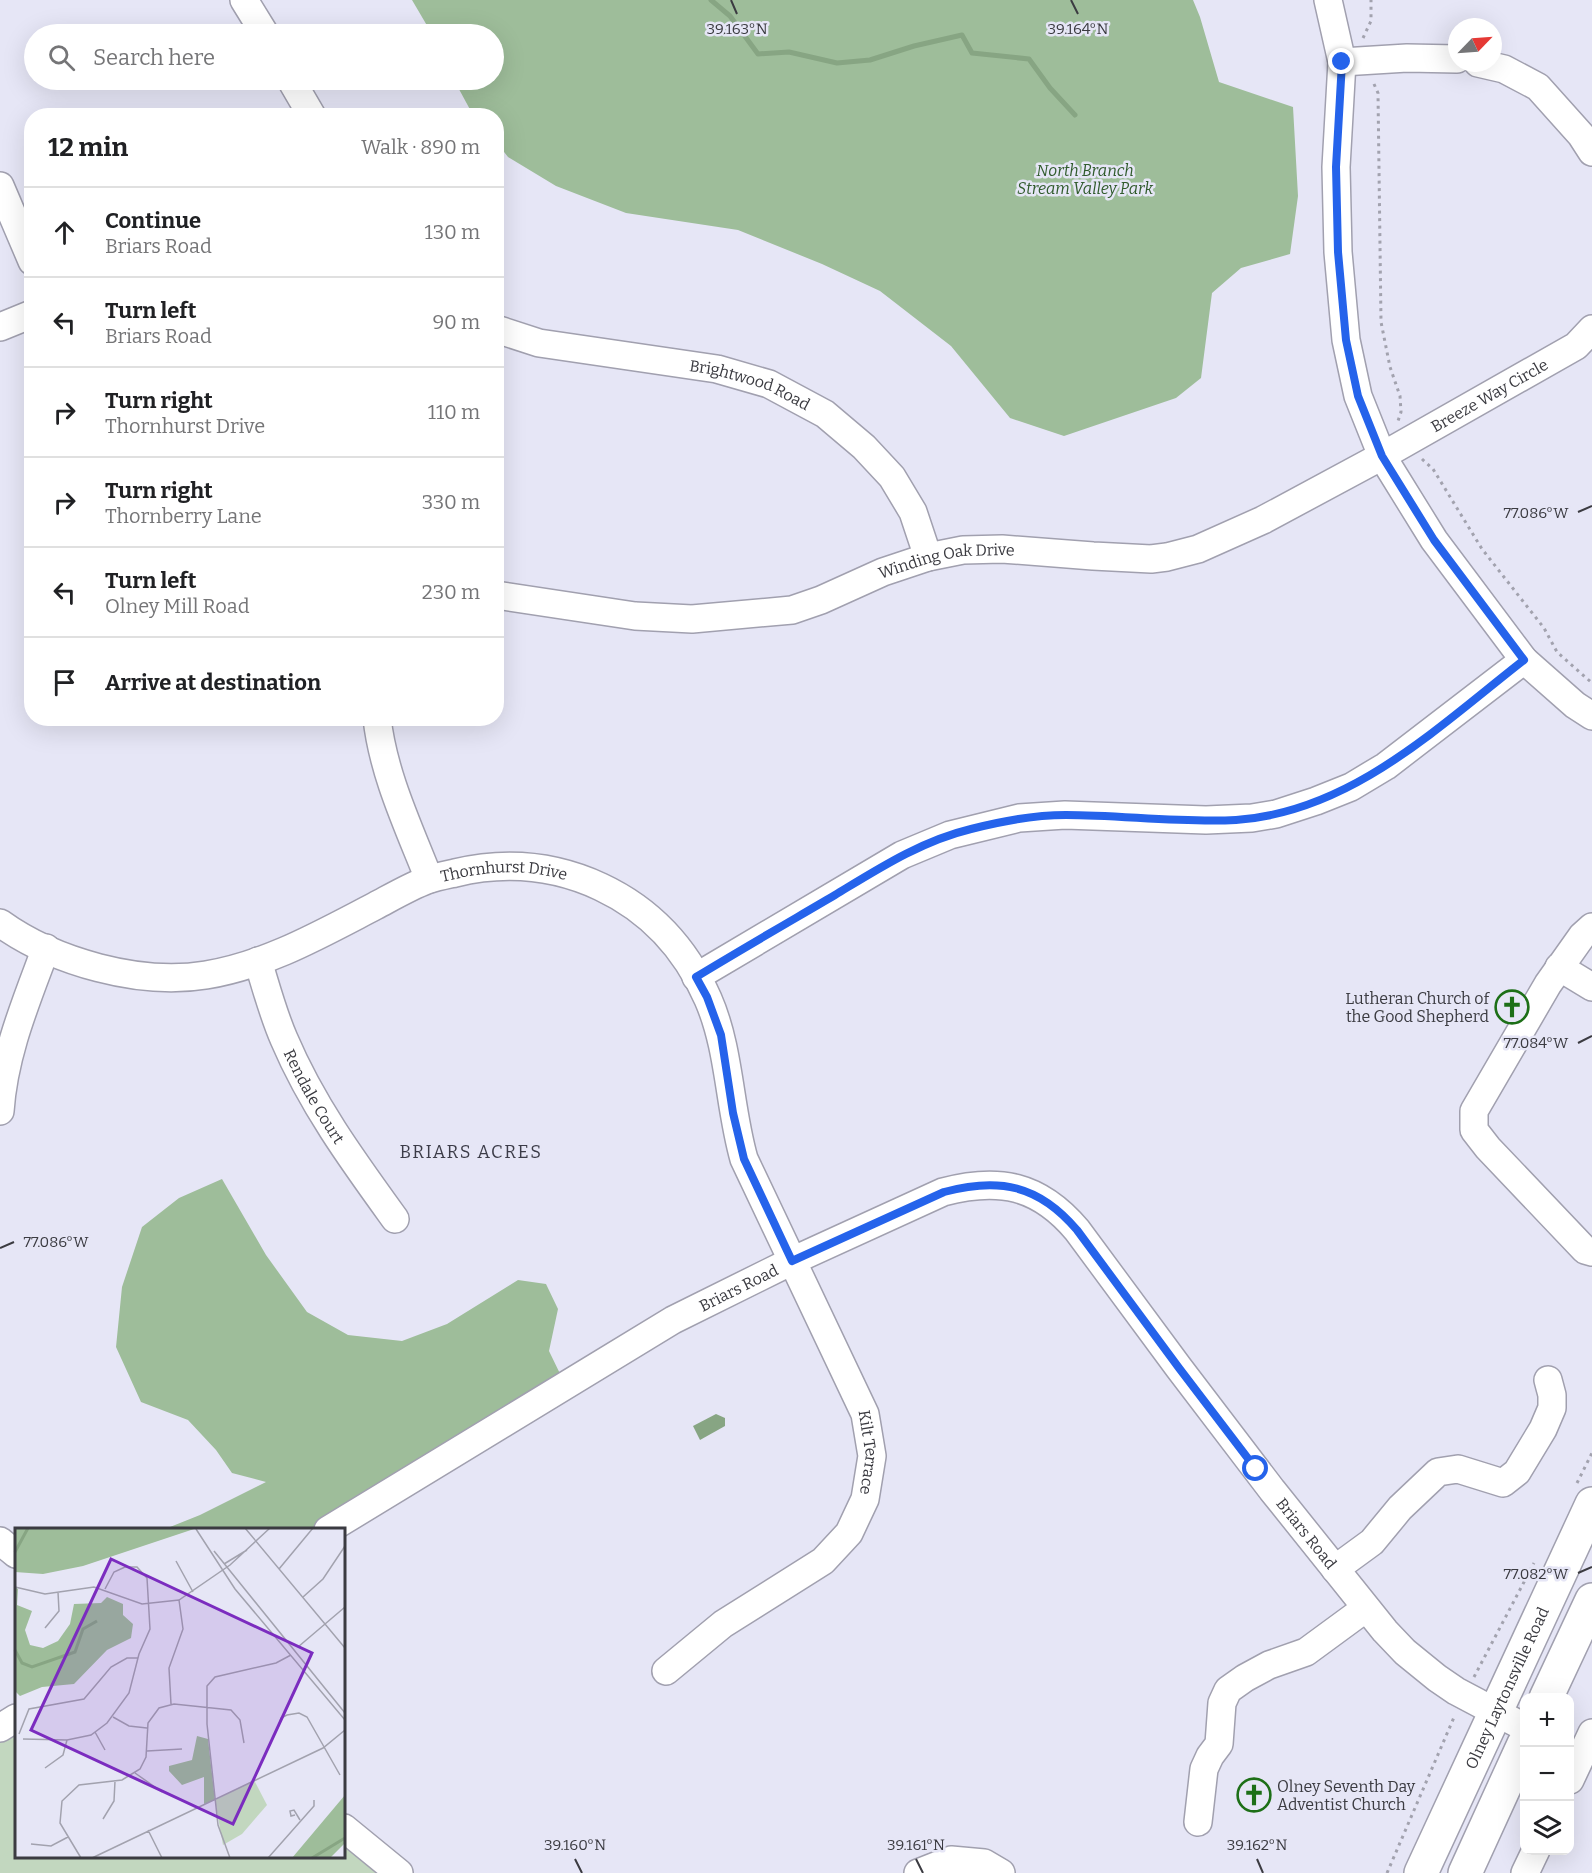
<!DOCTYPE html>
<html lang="en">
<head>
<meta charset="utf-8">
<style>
	:root { --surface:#fff; --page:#f6f6f6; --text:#202124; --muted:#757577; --line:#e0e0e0 }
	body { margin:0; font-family:Bitter,serif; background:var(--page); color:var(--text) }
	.controls { position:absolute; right:18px; bottom:18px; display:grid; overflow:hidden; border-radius:12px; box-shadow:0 6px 24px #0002 }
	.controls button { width:54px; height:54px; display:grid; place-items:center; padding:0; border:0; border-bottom:2px solid var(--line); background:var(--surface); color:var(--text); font:30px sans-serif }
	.compass { position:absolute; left:1448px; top:18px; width:54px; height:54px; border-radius:50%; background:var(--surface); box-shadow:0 6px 24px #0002; rotate:65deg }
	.stop { position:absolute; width:18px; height:18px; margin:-14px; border:4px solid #2563eb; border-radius:50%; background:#fff }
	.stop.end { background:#2563eb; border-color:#fff; box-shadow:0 2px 6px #0008 }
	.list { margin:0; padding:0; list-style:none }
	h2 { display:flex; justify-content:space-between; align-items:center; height:78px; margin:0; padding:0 24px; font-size:26px }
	h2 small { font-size:20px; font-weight:400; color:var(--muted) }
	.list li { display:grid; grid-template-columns:39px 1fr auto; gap:18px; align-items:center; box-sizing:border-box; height:90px; padding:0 24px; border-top:2px solid var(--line) }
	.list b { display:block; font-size:22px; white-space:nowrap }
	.list p { margin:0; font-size:20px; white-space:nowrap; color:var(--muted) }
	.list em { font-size:20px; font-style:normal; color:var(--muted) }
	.icon { flex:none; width:33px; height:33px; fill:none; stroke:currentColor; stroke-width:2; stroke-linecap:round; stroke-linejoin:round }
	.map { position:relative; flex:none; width:1592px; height:1873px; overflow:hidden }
	.search { position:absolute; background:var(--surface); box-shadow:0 6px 24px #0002; left:24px; top:24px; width:480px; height:66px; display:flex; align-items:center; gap:15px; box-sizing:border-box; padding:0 21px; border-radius:33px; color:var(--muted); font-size:22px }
	.panel { position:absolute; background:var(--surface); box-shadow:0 6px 24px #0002; left:24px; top:108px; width:480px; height:618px; border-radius:24px }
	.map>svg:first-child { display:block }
	.green { fill:#c2d7bf }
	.forest { fill:#9ebd9a }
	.water { fill:#87a583 }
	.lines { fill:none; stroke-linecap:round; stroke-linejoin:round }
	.stream { stroke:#87a583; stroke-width:5 }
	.minor-casing { stroke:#a1a0af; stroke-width:30 }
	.major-casing { stroke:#a1a0af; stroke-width:36 }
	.path { stroke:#a2a2ae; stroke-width:3; stroke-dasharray:3 4.5; stroke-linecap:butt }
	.minor { stroke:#fff; stroke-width:27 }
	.major { stroke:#fff; stroke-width:33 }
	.route { stroke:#2563eb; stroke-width:8 }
	.ticks { fill:none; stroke:#3b3b41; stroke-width:2 }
	.labels { text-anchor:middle; stroke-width:5; stroke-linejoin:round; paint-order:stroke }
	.park-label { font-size:16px; font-style:italic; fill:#305b2c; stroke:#e6e6f6 }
	.street-label { font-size:16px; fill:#3b3b41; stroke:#e6e6f6 }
	.poi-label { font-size:16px; fill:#3b3b41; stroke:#e6e6f6; text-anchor:end }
	.neighbourhood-label { font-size:18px; letter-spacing:1.5px; fill:#3c3c48; stroke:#e6e6f6 }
	.inset-river { fill:none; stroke:#87a583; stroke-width:3 }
	.inset-road { fill:none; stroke:#a2a2ae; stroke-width:1.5 }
	.view { fill:#7b2cbf; fill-opacity:0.15; stroke:#7b2cbf; stroke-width:3 }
	.inset-edge { fill:none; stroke:#3b3b41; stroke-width:3 }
	.ticks-label { font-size:15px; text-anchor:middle; fill:#3b3b41; stroke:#e6e6f6; stroke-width:5; stroke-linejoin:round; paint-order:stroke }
</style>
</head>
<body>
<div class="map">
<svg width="1592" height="1873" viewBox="0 0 1592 1873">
	<rect width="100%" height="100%" fill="#e6e6f6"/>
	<polygon class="green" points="16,1718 16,1856 344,1856 344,1827 401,1873 0,1873 0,1728"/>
	<g class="forest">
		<polygon points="412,0 1193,0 1200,17 1219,82 1293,107 1298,196 1290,254 1241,268 1212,293 1201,378 1176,398 1064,436 1010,418 951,346 880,291 822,264 738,230 626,213 556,186 508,157 497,143 496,116 473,115 454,80 494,80 494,34 432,34"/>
		<polygon points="222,1179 266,1255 307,1312 348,1335 402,1341 447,1324 518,1280 546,1284 558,1309 549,1351 565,1384 328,1529 165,1529 200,1515 266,1482 232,1473 216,1450 188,1420 141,1402 116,1347 122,1287 142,1227 179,1198"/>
	</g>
	<polygon class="water" points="716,1414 725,1418 725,1426 700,1440 693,1426"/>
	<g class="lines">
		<polyline class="stream" points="711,0 730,16 758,54 789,52 837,63 870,60 914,46 962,35 972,53 1029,59 1050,88 1075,115"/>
		<g class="minor-casing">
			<g id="minor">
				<polyline points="244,0 265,34"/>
				<polyline points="1328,0 1342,62 1336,167 1338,252 1346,340 1358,396 1382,456 1434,540 1524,660 1575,705 1592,716"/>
				<polyline points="1342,62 1407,58 1457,59"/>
				<polyline points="1478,63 1504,69 1538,87 1581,135 1592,152"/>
				<polyline points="291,80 312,116"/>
				<polyline points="0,186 32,261"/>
				<polyline points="0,327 32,314"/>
				<path id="s1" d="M 496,329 L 539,343 L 717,369 L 769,384 L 825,414 L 864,447 L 892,477 L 913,512 L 928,557"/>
				<path id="s2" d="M 496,595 L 635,616 L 692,619 L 792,610 L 821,600 L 883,572 L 928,557 L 963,550 L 1002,549 L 1093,556 L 1151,559 L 1167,557 L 1198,549 L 1263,520 L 1382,456 L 1576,346 L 1592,329"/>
				<path d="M 377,718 C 383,774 409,828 429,879"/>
				<path id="s3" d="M 0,923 C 54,962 140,986 206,975 C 267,965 321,934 375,906 C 392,897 409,887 427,880 C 436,877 446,875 455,873 C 505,861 554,865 601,887 C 650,910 686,949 708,999 C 730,1049 729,1107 744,1159 L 865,1414 L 872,1456 L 865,1499 L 849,1533 L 823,1561 L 723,1624 L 666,1671"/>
				<polyline points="1592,927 1582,936 1548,984 1474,1111 1474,1130 1488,1148 1585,1250 1592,1252"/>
				<path id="s4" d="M 258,961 C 266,987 273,1014 284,1039 C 312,1105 353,1161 395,1219"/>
				<polyline points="1559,967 1592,987"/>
				<polyline points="696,977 902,855 950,835 1019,818 1065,815 1206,820 1252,818 1276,814 1316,801 1351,787 1386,766 1524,660"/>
				<path d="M 0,1111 C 4,1053 26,1002 46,948"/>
				<path id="s5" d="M 328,1530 L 673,1320 L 792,1261 L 943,1192 C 999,1177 1039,1185 1077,1230 L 1179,1368 L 1272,1490 L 1385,1631 L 1405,1652 L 1437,1678 L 1456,1691 L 1524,1727"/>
				<polyline points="0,1541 16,1554"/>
				<polyline points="1335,1569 1372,1542 1400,1508 1438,1472 1458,1469 1503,1483 1517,1472 1543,1429 1552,1408 1552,1395 1548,1380"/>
				<polyline points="0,1728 16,1718"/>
				<polyline points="1570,1780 1592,1733"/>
				<polyline points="1198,1822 1204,1769 1210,1756 1219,1744 1222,1703 1228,1690 1245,1678 1269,1665 1306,1652 1366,1608"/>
				<polyline points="344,1828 399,1873"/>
				<polyline points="918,1873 951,1860 984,1863 1001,1873"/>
				<polyline points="1525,1873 1536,1850"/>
			</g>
		</g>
		<g class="major-casing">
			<g id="major">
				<polyline points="1546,1698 1592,1600"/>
				<path id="s6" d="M 1421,1873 L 1592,1504"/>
				<polyline points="1465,1873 1524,1744"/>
			</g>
		</g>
		<g class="path">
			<polyline points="1363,38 1371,21 1371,0"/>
			<polyline points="1374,84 1378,93 1381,322 1390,367 1400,396 1401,412 1398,421"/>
			<polyline points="1422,459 1433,469 1482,549 1544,628 1557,652 1592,683"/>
			<polyline points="1577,1483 1592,1453"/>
			<polyline points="1474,1677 1534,1563"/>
			<polyline points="1387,1873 1455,1715"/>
		</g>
		<use href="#minor" class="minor"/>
		<use href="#major" class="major"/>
	</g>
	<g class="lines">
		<path class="route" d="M 1256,1469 L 1179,1368 L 1077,1230 C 1039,1185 999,1177 944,1192 L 792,1261 L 744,1159 L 733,1113 L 721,1035 L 707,997 L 696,977 C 742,949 789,922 835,895 C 878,869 921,841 971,829 C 1002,821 1034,815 1066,815 C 1122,815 1179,823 1236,820 C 1351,812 1438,727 1524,660 L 1434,540 L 1382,456 L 1358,396 L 1346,340 L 1338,252 L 1336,167 L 1342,62"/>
	</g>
	<path class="ticks" d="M 731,0 L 737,14M 1071,0 L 1078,14M 1578,512 L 1592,506M 1578,1043 L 1592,1036M 0,1248 L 14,1242M 1578,1573 L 1592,1567M 575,1859 L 582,1873M 916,1859 L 923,1873M 1257,1859 L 1263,1873"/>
	<defs>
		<g id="church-ring" transform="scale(1.725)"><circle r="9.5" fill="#e6e6f6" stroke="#1d6f17" stroke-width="1.5"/><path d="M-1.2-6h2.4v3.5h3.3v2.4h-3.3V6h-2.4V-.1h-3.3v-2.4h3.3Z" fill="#1d6f17"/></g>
	</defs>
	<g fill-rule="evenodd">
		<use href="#church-ring" x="1512" y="1007"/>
		<use href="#church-ring" x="1254" y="1795"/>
	</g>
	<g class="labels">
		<g class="park-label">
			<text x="1085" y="176">North Branch<tspan x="1085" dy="18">Stream Valley Park</tspan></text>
		</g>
		<g class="street-label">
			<text dy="6" stroke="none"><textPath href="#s1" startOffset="261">Brightwood Road</textPath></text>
			<text dy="6" stroke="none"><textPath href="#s2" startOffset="1046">Breeze Way Circle</textPath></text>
			<text dy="6" stroke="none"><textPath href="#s2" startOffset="462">Winding Oak Drive</textPath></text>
			<text dy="6" stroke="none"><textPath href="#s3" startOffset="537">Thornhurst Drive</textPath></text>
			<text dy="6" stroke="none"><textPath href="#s4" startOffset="147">Rendale Court</textPath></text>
			<text dy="6" stroke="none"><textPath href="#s5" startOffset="477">Briars Road</textPath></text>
			<text dy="6" stroke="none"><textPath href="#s3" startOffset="1281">Kilt Terrace</textPath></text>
			<text dy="6" stroke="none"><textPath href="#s5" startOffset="1232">Briars Road</textPath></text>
			<text dy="6" stroke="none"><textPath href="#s6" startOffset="204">Olney Laytonsville Road</textPath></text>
		</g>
		<g class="poi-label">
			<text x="1489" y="1004">Lutheran Church of<tspan x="1489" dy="18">the Good Shepherd</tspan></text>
			<text x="1277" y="1792" text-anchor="start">Olney Seventh Day<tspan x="1277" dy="18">Adventist Church</tspan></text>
		</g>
		<g class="neighbourhood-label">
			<text x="471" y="1158">BRIARS ACRES</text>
		</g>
	</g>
	<g transform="translate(15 1528)">
		<rect width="330" height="330" fill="#e6e6f6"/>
		<path d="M 239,252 L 252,277 L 227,306 L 208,317 L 200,272 Z" fill="#c2d7bf"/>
		<path d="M 0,0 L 179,0 L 179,1 L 68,38 L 28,46 L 0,44 ZM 0,59 L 3,61 L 2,77 L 17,83 L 10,102 L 15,117 L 28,120 L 43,113 L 55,96 L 59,76 L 86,75 L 92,69 L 108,76 L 108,87 L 118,96 L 116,110 L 92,122 L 59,156 L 27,159 L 5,168 L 0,163 ZM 182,208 L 193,211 L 200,272 L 189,276 L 189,249 L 167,257 L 154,243 L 154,238 L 177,232 ZM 330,267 L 330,315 L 315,330 L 277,330 Z" fill="#9ebd9a"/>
		<path class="inset-river" d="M 0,24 L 13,0M 0,122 L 7,135 L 17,139 L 60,124 L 68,101 L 82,93M 297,330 L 330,310"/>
		<path class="inset-road" d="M 230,0 L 330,120M 181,1 L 220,61 L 330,192M 199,23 L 330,185M 161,33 L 178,64M 209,36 L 232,22M 264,41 L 298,0M 0,59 L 30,66 L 79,59 L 127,76 L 164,72 L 215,37 L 255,0M 288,69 L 308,51 L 330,18M 30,100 L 44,83 L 43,64M 283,119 L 330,79M 156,176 L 154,140 L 168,101 L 164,72M 98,189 L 114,198 L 132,200M 263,200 L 266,190 L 272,187 L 284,185 L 292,189 L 325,247M 80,204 L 90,222M 4,206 L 14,181 L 69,171 L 96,139 L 112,130 L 123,130M 8,211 L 52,212 L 76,207 L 92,195 L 114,165 L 124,126 L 135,101 L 132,50 L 122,39 L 110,39 L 99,44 L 90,61M 132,223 L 167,221M 30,240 L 48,227 L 52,212M 120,245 L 147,264M 280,287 L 276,288 L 275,283 L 279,282 L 285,292M 88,291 L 99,273 L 100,253M 133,302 L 147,330M 16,316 L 36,318 L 53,309M 66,330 L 45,295 L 47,273 L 64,257 L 107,252 L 125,241 L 131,229 L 133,195 L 144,180 L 159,176 L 216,182 L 225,192 L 229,215M 77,330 L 308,220 L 330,202M 215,330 L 203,297 L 192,196 L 192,158 L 200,149 L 261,135 L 276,127M 253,330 L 299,278 L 299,272"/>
		<path class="view" d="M 96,31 L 297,125 L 218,296 L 16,202 Z"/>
		<rect width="330" height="330" class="inset-edge"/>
	</g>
	<g class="ticks-label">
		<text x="737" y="34">39.163°N</text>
		<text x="1078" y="34">39.164°N</text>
		<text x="1536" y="518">77.086°W</text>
		<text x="1536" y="1048">77.084°W</text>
		<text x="56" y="1247">77.086°W</text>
		<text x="1536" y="1579">77.082°W</text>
		<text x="575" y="1850">39.160°N</text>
		<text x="916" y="1850">39.161°N</text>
		<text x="1257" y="1850">39.162°N</text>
	</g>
</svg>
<div class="controls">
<button>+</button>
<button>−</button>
<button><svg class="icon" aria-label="layers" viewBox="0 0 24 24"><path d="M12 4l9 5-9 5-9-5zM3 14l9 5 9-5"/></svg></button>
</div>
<svg class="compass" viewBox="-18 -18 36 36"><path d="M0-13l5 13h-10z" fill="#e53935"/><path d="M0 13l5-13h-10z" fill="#757577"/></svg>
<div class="stop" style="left:1256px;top:1469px"></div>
<div class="stop end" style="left:1342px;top:62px"></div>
<div class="search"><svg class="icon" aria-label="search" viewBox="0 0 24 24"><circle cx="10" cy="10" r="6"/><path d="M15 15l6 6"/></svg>Search here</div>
<section class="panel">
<h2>12 min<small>Walk · 890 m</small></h2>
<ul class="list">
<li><svg class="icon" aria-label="ahead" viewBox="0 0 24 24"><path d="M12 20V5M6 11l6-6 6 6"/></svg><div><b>Continue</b><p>Briars Road</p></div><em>130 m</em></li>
<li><svg class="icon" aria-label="left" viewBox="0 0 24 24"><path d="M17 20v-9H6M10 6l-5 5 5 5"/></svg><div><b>Turn left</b><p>Briars Road</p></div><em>90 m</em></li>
<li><svg class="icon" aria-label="right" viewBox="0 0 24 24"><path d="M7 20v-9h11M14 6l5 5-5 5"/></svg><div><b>Turn right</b><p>Thornhurst Drive</p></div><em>110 m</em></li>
<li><svg class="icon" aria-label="right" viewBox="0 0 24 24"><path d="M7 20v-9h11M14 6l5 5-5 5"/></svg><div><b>Turn right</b><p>Thornberry Lane</p></div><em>330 m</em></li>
<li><svg class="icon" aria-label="left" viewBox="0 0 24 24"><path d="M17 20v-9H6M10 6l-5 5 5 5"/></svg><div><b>Turn left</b><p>Olney Mill Road</p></div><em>230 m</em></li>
<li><svg class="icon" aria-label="arrive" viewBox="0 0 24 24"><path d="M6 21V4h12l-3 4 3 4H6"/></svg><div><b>Arrive at destination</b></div></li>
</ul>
</section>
</div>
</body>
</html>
